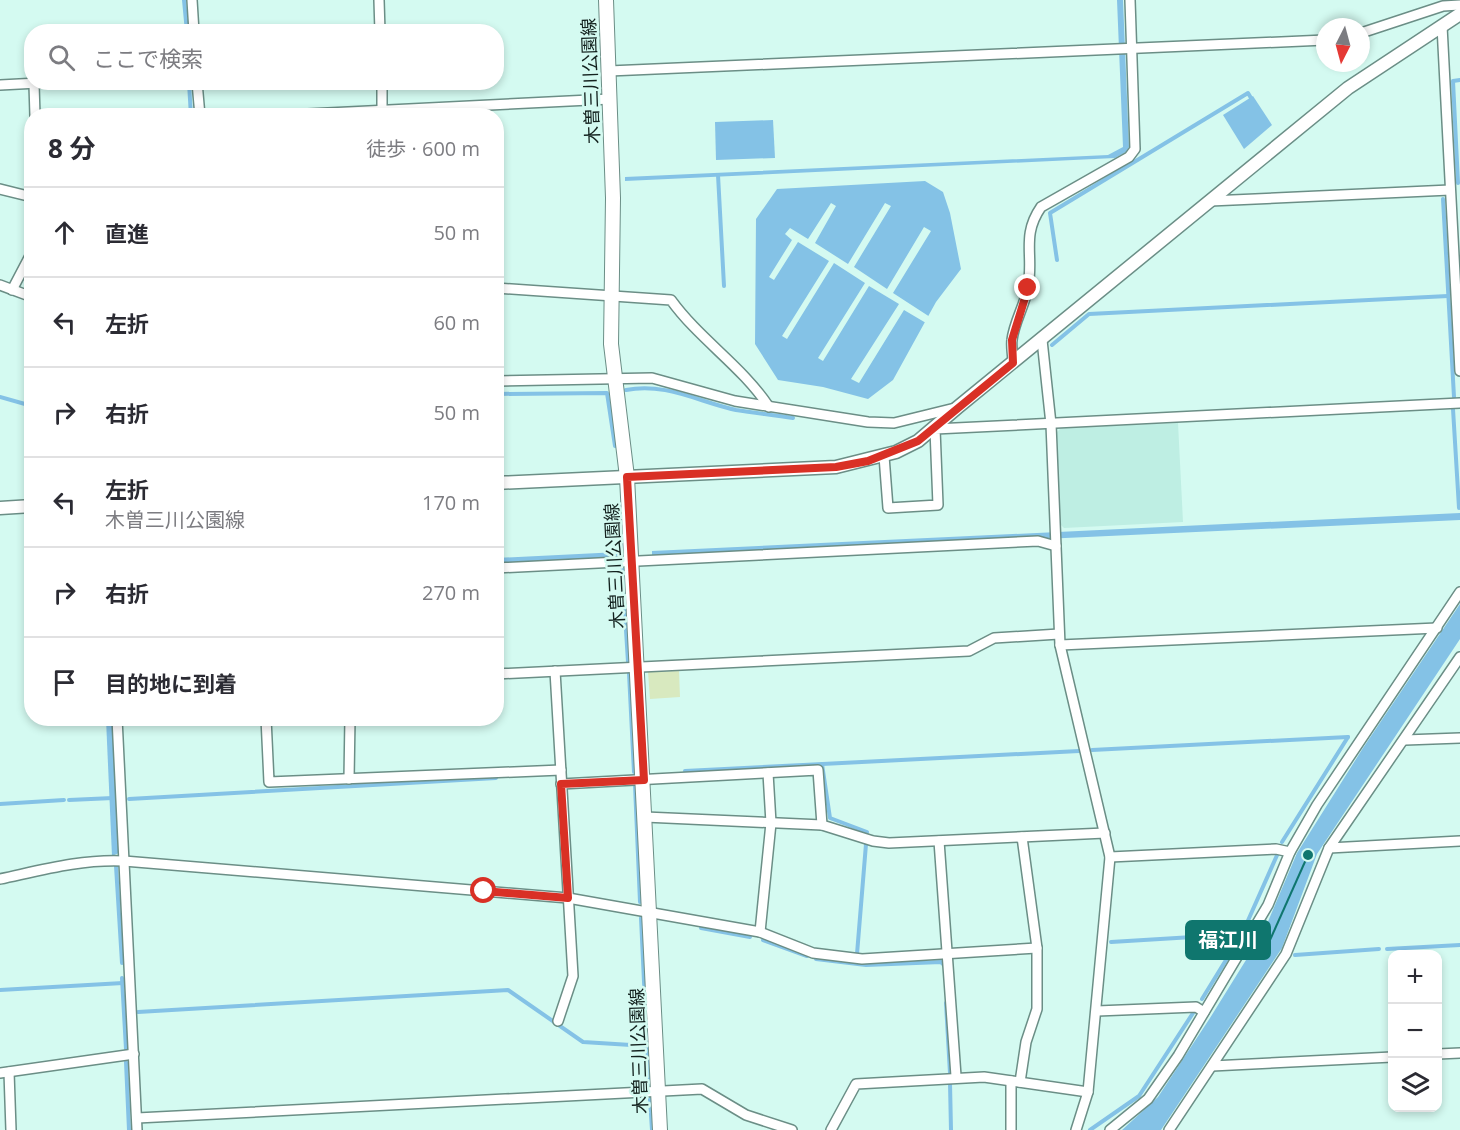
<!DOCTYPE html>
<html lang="ja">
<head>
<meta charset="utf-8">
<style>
	:root { --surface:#fff; --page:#f7f7f7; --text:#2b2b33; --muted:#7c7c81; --line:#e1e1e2 }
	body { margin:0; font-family:"Open Sans","Noto Sans JP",sans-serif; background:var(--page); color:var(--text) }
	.controls { position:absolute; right:18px; bottom:18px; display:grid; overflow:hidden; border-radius:12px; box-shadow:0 3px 9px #0003 }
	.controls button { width:54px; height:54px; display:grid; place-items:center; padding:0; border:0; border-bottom:2px solid var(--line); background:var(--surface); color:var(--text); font:30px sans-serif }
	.compass { position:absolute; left:1316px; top:18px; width:54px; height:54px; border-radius:50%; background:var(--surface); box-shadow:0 3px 9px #0003; rotate:186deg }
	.stop { position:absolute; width:18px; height:18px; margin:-14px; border:4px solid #d93025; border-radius:50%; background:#fff }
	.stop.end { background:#d93025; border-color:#fff; box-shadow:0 2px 6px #0008 }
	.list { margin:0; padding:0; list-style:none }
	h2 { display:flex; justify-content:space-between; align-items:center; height:78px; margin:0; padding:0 24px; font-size:26px }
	h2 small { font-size:20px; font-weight:400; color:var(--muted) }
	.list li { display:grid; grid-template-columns:39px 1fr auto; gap:18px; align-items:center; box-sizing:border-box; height:90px; padding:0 24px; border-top:2px solid var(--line) }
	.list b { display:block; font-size:22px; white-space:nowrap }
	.list p { margin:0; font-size:20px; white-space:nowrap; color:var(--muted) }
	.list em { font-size:20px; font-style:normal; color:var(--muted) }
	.icon { flex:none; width:33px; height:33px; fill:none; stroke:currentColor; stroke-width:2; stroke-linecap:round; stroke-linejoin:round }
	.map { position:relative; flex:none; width:1460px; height:1130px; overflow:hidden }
	.search { position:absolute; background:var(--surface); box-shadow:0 3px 9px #0003; left:24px; top:24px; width:480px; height:66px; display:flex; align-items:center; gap:15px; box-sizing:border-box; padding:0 21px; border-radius:24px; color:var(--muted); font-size:22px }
	.panel { position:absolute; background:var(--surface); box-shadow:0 3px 9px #0003; left:24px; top:108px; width:480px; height:618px; border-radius:24px }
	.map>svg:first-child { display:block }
	.built { fill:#beeee3 }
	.green { fill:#d8e9bf }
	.water { fill:#84c2e6 }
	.pier { fill:#d4faf1 }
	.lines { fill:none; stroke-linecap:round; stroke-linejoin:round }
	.stream { stroke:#84c2e6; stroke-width:4 }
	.minor-casing { stroke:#6b8e86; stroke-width:12 }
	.tertiary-casing { stroke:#6b8e86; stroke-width:15 }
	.secondary-casing { stroke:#6b8e86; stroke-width:16 }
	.minor { stroke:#fff; stroke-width:9 }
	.tertiary { stroke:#fff; stroke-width:12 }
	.secondary { stroke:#fff; stroke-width:14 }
	.route { stroke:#d93025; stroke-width:8 }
	.labels { text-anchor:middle; stroke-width:5; stroke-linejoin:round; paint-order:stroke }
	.street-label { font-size:18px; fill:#13211e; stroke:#d4faf1 }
	.leader { fill:none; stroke:#0f766e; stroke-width:2 }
	.callout-dot { fill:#0f766e; stroke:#d4faf1; stroke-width:2 }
	.callout { fill:#0f766e; stroke:#0f766e; stroke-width:2 }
	.callout-label { font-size:20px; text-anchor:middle; font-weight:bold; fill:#fff }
</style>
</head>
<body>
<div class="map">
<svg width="1460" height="1130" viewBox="0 0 1460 1130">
	<rect width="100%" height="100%" fill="#d4faf1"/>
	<polygon class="built" points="1178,423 1183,522 1064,528 1059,523 1055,434 1061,428"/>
	<polygon class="green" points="679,671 680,697 650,699 648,672"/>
	<g class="water">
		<polygon points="1117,0 1123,0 1129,147 1126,152 1115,158 625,181 625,177 1108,155 1123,147"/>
		<polygon points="1253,96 1272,125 1244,149 1223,115"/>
		<polygon points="773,120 775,158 716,160 715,122"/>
		<polygon points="925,181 943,192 950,213 961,269 936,302 893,380 868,399 823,387 778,380 755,344 756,219 777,189"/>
		<polygon points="1460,513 1460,520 652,557 652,551"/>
		<polygon points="619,552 619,559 497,564 496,558"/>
		<polygon points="1460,604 1460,639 1317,854 1282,948 1161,1130 1122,1130 1158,1097 1210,1018 1264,931 1297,853 1363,748"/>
		<polygon points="106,719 113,719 119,853 112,856"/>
	</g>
	<polygon class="pier" points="831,203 836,206 815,243 848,264 885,203 891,206 854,267 887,289 924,227 931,231 893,293 930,317 926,323 904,310 859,383 851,379 899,304 869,286 823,361 818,358 865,283 834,263 787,339 782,336 829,261 798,242 774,280 769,277 792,240 785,234 790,228 808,239"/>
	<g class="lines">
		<g class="stream">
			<polyline points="184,0 187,32"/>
			<polyline points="189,83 191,116"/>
			<polyline points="718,175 724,286"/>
			<polyline points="1458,183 1453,81 1460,80"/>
			<polyline points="1443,199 1454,397"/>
			<polyline points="1057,260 1050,213 1248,93 1251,98"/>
			<polyline points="1052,345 1089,314 1448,296"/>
			<path d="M 626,390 C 665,382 699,402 736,410 C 755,413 774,415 793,418"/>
			<polyline points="496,394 607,393 615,446"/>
			<polyline points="0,397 32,406"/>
			<polyline points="1453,409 1459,508"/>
			<polyline points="620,504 622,555"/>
			<polyline points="622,566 628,662"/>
			<polyline points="629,673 634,772"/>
			<polyline points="1092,750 1348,737"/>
			<polyline points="822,764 830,818 867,832 866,834"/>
			<polyline points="685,771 1079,751"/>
			<polyline points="635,785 640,902"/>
			<polyline points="129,799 496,778"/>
			<polyline points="69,800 113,798"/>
			<polyline points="0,804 64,800"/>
			<polyline points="1282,842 1348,737"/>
			<polyline points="116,866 122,963"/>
			<polyline points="641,918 649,1087"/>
			<polyline points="701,928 750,937"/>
			<polyline points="763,940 807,956"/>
			<polyline points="1111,942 1242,934"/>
			<polyline points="1387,949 1460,945"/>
			<polyline points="857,954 866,844"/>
			<polyline points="1295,955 1379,949"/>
			<polyline points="816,959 866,965 941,962 945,966"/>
			<polyline points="122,978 126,1049"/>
			<polyline points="0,990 123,983"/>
			<polyline points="1202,999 1242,934 1278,853"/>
			<polyline points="946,1003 950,1073"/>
			<polyline points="138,1012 508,990 583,1042 647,1046"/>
			<polyline points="126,1062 129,1130"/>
			<polyline points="950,1083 951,1130"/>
			<polyline points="650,1099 652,1130"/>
			<polyline points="1090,1130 1139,1096 1195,1010"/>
		</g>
		<g class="minor-casing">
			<g id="minor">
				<polyline points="192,0 194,32"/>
				<polyline points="379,0 380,32"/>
				<polyline points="1442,26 1460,371"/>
				<polyline points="1361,33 1443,6 1460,5"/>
				<polyline points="609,71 1325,40"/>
				<polyline points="197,82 200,116"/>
				<polyline points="34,84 35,116"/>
				<polyline points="0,85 57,82"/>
				<polyline points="267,116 610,99"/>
				<polyline points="382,116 382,82"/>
				<polyline points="0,189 32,197"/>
				<polyline points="1210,201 1450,190"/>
				<polyline points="0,285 32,297"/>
				<path d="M 496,288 L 671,300 C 700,340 742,366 769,407"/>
				<polyline points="12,290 32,252"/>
				<polyline points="1042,340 1051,424 1060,645 1110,857 1088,1092 1076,1130"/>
				<path d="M 1013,363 C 1013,356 1011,347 1012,340 C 1014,322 1025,305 1028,287 C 1034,255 1021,236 1041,207 L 1129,157 L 1135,149 L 1130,0"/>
				<polyline points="496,381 652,378 735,401 868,422 894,423 955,408"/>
				<polyline points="884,456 888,508 938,505 935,429 1460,403"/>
				<polyline points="496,568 1038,541 1056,546"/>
				<polyline points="1060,645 1437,628"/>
				<polyline points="555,671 573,976 558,1021"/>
				<polyline points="496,674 969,651 994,638 1059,634"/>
				<polyline points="117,718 137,1130"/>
				<polyline points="266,718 269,782 561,770"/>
				<polyline points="1405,740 1460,738"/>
				<polyline points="349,779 350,718"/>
				<polyline points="561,784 818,770 822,825 873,841 889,843 1105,833"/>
				<polyline points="645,817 822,825"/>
				<polyline points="939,841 956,1076"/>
				<polyline points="1329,848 1460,841"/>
				<polyline points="1110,857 1276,849 1290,852"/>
				<path d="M 0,879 C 42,870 81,859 124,861 L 568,898 L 760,932 L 813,953 L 862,959 L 1037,948"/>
				<polyline points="760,932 771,823 768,773"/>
				<polyline points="1097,1011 1196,1007 1204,1012"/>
				<polyline points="1438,1054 1460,1053"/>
				<polyline points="1212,1066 1392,1057"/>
				<polyline points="9,1072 11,1130"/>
				<polyline points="0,1073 134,1054"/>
				<polyline points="1020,1082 1026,1042 1037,1009 1037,948 1022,837"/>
				<polyline points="137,1118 702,1089 746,1115 792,1130"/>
				<polyline points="831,1130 856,1084 984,1077 1088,1092"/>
				<polyline points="1011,1130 1011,1081"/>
				<polyline points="1110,1130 1148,1099 1178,1056 1268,905 1290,852 1317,805 1460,592"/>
				<polyline points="1169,1130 1286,954 1329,848 1460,657"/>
			</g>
		</g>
		<g class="tertiary-casing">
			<g id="tertiary">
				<polyline points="496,483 836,467 896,452 918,441 958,407 1348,88 1460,14"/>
				<polyline points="0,508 32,506"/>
			</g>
		</g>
		<g class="secondary-casing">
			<polyline id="secondary" points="606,0 613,198 611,344 627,477 660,1130"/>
		</g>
		<use href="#minor" class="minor"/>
		<use href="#tertiary" class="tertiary"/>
		<use href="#secondary" class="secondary"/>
	</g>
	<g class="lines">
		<polyline class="route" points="484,891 568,898 561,784 644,780 627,477 836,467 868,461 918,441 1013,363 1012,340 1028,288"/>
	</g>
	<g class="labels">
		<g class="street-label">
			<text transform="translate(591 81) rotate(-92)" y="6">木曽三川公園線</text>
			<text transform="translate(615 566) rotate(-93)" y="6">木曽三川公園線</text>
			<text transform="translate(639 1051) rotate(-92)" y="6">木曽三川公園線</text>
		</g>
	</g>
	<path class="leader" d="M1308 855L1270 940"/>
	<circle class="callout-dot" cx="1308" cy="855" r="6"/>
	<rect class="callout" x="1186" y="921" width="84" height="38" rx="6"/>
	<g class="callout-label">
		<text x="1228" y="947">福江川</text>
	</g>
</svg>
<div class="controls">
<button>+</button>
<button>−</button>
<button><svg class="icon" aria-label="layers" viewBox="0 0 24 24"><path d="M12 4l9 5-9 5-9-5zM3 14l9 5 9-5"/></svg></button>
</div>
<svg class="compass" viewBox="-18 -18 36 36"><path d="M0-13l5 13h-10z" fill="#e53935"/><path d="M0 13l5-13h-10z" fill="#7c7c81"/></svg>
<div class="stop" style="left:484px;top:891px"></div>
<div class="stop end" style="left:1028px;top:288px"></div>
<div class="search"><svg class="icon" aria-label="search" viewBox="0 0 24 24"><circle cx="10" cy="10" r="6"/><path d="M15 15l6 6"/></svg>ここで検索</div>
<section class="panel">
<h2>8 分<small>徒歩 · 600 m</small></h2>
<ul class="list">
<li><svg class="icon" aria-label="ahead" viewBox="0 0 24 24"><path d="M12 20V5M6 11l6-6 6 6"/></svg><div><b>直進</b></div><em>50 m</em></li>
<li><svg class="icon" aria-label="left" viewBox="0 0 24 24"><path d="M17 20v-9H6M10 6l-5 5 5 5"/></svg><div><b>左折</b></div><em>60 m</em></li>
<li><svg class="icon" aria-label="right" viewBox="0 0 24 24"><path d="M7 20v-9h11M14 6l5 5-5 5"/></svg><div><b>右折</b></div><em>50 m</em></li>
<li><svg class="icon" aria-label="left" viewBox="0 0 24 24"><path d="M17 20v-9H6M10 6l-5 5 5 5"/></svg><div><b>左折</b><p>木曽三川公園線</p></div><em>170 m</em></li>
<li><svg class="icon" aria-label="right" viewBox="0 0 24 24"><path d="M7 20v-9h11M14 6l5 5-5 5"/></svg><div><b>右折</b></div><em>270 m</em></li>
<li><svg class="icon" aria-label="arrive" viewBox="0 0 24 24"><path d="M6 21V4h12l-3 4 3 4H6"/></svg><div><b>目的地に到着</b></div></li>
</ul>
</section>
</div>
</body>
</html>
